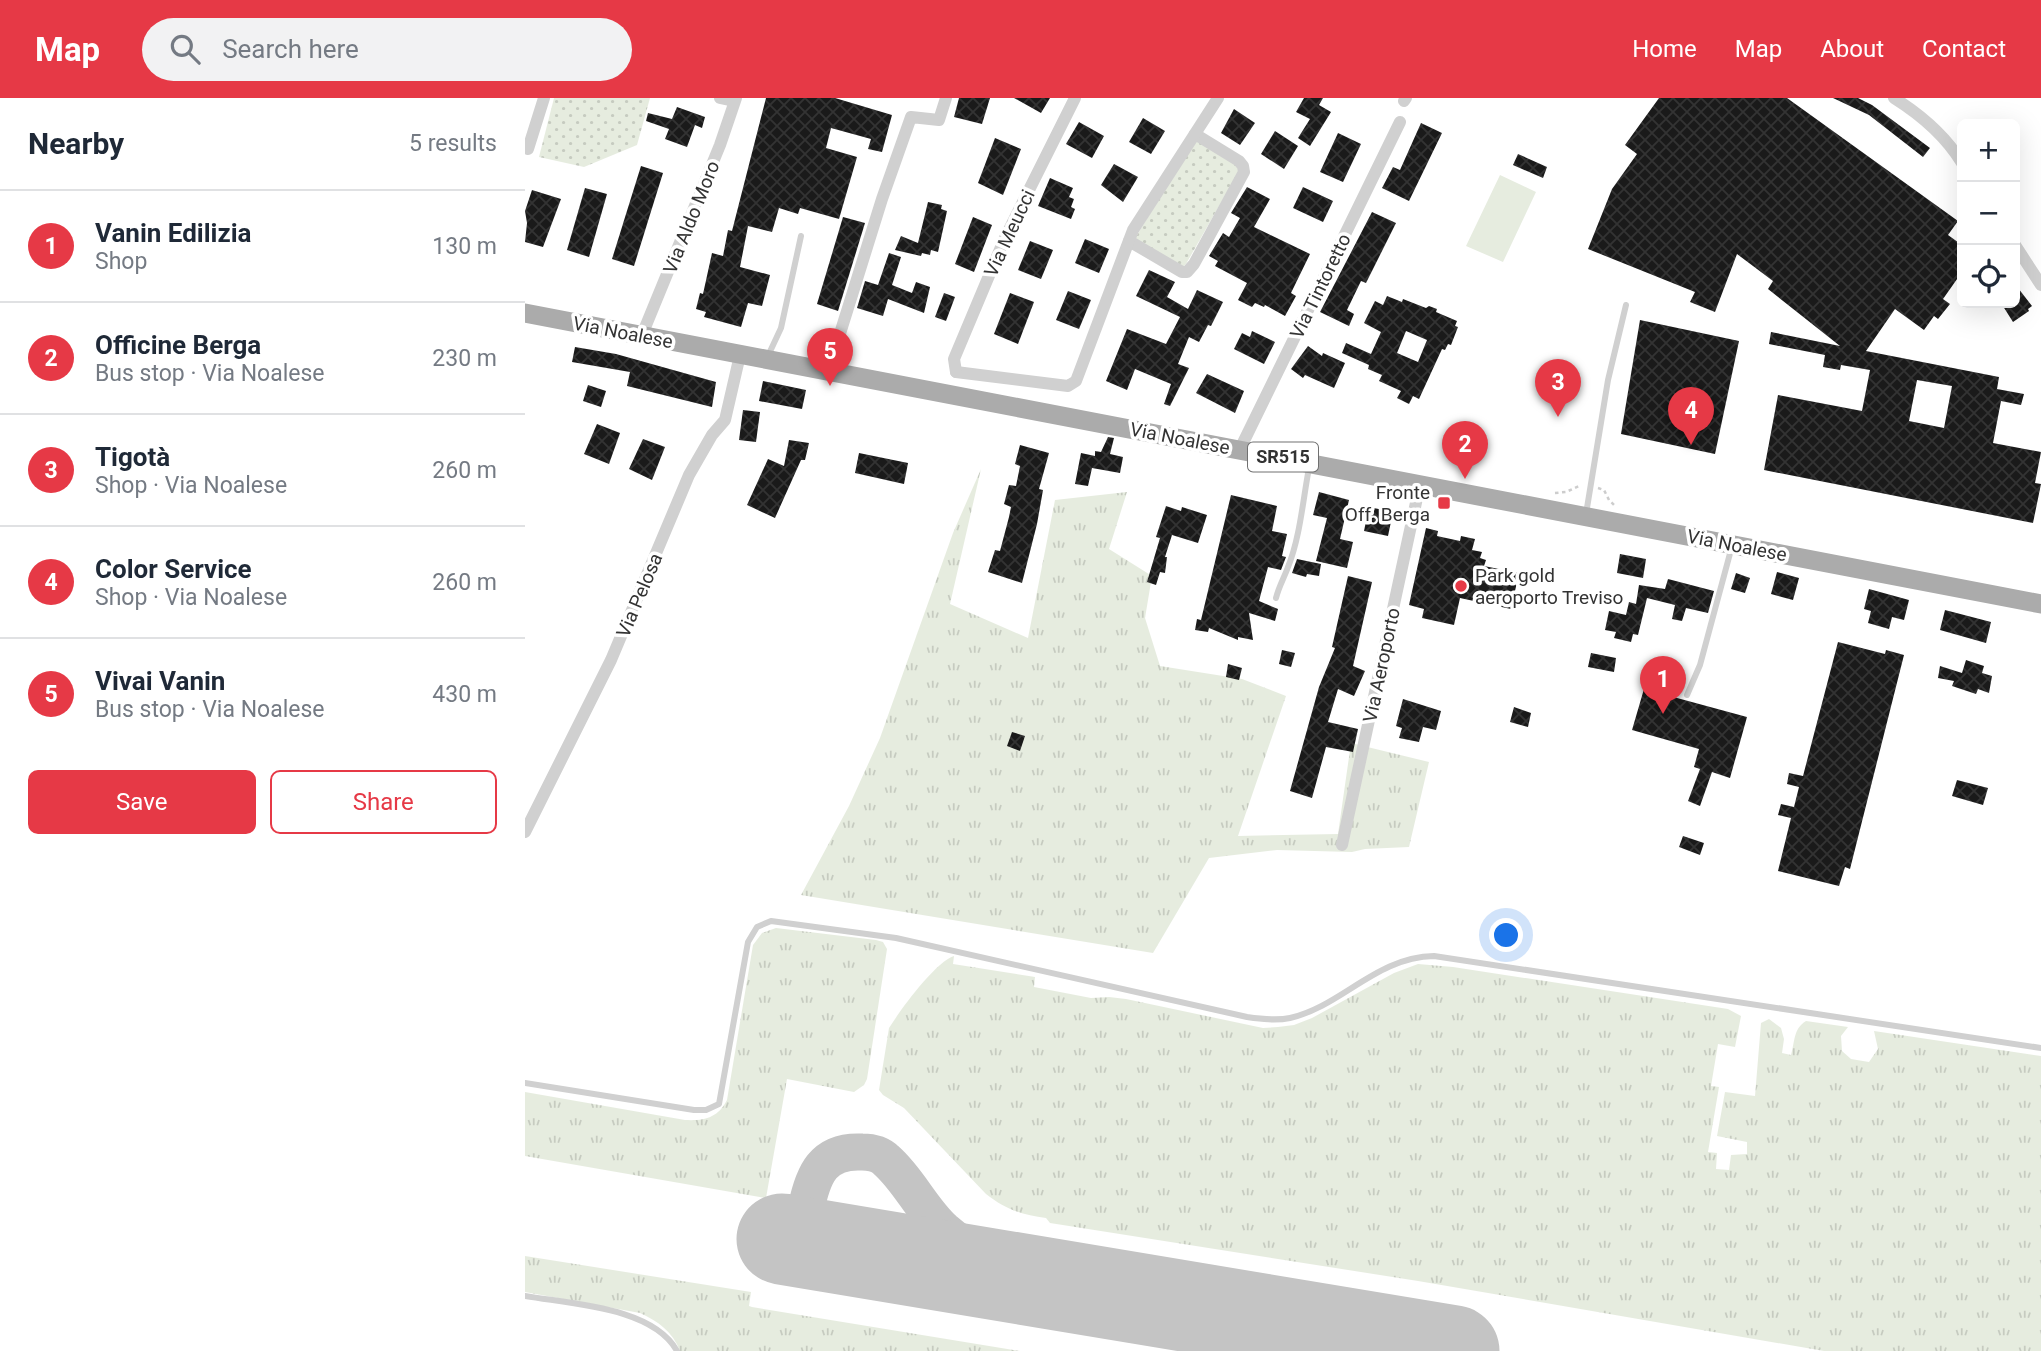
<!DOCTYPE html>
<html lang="en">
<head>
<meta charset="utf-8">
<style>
	:root { --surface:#fff; --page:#f2f2f3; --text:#1f2937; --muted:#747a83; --line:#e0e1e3; --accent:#e63946 }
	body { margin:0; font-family:Roboto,sans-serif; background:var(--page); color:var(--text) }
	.controls { position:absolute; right:21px; top:21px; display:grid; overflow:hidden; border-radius:10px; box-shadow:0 7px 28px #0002 }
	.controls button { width:63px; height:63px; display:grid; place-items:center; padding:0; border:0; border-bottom:2px solid var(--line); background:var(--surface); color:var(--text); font:35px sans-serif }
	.you { position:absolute; left:982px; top:838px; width:24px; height:24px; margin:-18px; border:5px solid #fff; border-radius:50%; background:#1a73e8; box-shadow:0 0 0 10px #1a73e833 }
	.badge { display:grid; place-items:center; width:46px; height:46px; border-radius:50%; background:var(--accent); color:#fff; font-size:23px; font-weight:700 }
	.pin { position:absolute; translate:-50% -58px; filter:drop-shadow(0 2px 4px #0008) }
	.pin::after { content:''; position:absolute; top:37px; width:24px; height:21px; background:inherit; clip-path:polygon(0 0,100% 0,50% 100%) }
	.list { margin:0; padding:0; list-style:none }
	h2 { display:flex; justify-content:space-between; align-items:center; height:91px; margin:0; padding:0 28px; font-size:30px }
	h2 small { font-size:23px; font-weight:400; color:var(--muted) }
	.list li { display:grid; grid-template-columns:46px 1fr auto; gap:21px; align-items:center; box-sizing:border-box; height:112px; padding:0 28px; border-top:2px solid var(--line) }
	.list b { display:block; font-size:26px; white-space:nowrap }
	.list p { margin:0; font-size:23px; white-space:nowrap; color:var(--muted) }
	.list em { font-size:23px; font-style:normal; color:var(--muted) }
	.actions { display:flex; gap:14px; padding:21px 28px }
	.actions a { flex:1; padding:16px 0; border:2px solid var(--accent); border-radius:10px; text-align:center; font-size:24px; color:var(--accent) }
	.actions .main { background:var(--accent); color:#fff }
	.icon { flex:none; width:38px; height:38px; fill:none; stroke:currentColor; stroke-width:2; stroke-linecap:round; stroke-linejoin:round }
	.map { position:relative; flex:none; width:1516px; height:1253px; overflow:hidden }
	header { display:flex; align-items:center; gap:42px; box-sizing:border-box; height:98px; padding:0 35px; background:var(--accent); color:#fff }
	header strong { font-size:33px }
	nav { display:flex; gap:38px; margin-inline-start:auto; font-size:24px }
	.search { width:490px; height:63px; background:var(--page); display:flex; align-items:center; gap:18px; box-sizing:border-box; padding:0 24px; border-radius:38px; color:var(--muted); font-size:26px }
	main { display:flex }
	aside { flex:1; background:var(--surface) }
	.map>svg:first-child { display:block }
	.grass { fill:url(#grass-tufts) }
	.park { fill:url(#park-dots) }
	.pitch { fill:#e6ecdf }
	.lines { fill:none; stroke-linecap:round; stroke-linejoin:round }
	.taxiway { stroke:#c4c4c4; stroke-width:37 }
	.runway { stroke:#c4c4c4; stroke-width:91 }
	.building { fill:url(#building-cross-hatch); fill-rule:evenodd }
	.path { stroke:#cdcdcd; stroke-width:2.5; stroke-dasharray:3.5 3.5; stroke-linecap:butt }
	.lane { stroke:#d0d0d0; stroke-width:6 }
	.street { stroke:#d0d0d0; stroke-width:12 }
	.primary { stroke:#ababab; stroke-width:19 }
	.poi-dot { fill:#e63946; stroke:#fff; stroke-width:2.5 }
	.labels { text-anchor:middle; stroke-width:7; stroke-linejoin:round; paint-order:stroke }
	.shield { fill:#fff; stroke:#707070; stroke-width:2 }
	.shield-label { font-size:18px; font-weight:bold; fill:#333 }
	.street-label { font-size:19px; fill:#333; stroke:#fff }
	.poi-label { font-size:19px; fill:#333; stroke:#fff; text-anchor:end }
</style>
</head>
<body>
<header>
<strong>Map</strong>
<div class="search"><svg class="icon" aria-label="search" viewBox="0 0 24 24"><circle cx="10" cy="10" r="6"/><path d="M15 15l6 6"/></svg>Search here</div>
<nav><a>Home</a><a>Map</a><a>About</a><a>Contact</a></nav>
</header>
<main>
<aside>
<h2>Nearby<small>5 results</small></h2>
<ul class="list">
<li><span class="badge">1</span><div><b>Vanin Edilizia</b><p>Shop</p></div><em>130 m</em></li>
<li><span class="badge">2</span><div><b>Officine Berga</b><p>Bus stop · Via Noalese</p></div><em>230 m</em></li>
<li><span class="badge">3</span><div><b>Tigotà</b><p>Shop · Via Noalese</p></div><em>260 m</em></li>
<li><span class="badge">4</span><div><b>Color Service</b><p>Shop · Via Noalese</p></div><em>260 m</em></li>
<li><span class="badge">5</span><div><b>Vivai Vanin</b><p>Bus stop · Via Noalese</p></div><em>430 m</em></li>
</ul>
<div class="actions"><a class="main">Save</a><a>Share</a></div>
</aside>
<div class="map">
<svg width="1516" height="1253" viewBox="0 0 1516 1253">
	<defs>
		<pattern id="grass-tufts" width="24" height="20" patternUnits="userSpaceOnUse" patternTransform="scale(1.75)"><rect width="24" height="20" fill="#e6ecdf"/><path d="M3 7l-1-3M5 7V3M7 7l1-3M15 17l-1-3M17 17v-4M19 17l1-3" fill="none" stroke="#c6cbc0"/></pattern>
		<pattern id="park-dots" width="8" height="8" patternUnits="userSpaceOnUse" patternTransform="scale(1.75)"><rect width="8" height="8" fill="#e6ecdf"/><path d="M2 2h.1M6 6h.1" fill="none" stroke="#c6cbc0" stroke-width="1.8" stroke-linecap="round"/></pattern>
		<pattern id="building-cross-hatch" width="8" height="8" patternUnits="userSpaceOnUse" patternTransform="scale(1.75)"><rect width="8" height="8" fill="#1a1a1a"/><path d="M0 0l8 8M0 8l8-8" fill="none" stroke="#333"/></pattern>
	</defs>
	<rect width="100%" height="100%" fill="#fff"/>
	<g class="grass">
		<polygon points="456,371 425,506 503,540 530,402 602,394 584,451 627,478 620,520 635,568 717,581 761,598 713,738 813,736 826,645 904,664 884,749 840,751 827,754 752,752 684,760 628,855 276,797 324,708 355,640 428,435"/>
		<path d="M 251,830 L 351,842 L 358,844 L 362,851 L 342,981 L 339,987 L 329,994 L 262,981 L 241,1100 L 0,1058 L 0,994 L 160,1022 C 179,1023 193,1020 202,1002 L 228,847 L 237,835 Z"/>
		<path d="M 429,858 L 428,866 L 510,879 L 509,889 L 566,900 L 584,899 L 601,901 L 738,930 L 753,929 L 769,927 L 787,920 L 869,875 L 893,866 L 928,869 L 1203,911 L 1216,918 L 1210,949 L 1193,946 L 1186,988 L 1194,989 L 1183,1054 L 1192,1055 L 1191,1071 L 1204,1072 L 1206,1057 L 1222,1056 L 1222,1044 L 1192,1038 L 1200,994 L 1230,998 L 1236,925 L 1244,921 L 1256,930 L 1259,941 L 1257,955 L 1266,957 C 1270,944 1268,931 1281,923 L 1323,929 L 1316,938 L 1317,953 L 1326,961 L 1344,964 L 1353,951 L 1349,933 L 1516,958 L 1516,1253 L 1299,1253 L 893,1183 L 525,1125 L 521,1120 C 497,1117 480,1111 461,1096 L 379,1010 L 358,997 L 354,992 L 364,930 L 368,924 C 379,907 412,863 429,858 Z"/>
		<path d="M 0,1158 L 226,1194 L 224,1208 L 227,1209 L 495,1253 L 155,1253 C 148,1234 133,1223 115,1215 L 0,1194 Z"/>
	</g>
	<g class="park">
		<polygon points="29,0 125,0 112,47 59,69 14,59"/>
		<polygon points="671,40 713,67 714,73 661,166 656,171 609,142"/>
	</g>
	<polygon class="pitch" points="975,77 1011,94 978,164 941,148"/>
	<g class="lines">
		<path class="taxiway" d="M 319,1152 L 300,1142 L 281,1111 C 288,1076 298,1052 337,1054 C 345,1054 355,1056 361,1062 C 384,1082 396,1111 419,1132 C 449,1158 475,1168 511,1184"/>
		<polyline class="runway" points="257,1141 929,1253"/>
	</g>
	<g class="building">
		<polygon points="241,0 310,0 367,17 357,54 343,51 346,41 306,30 301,50 332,59 314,121 275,110 273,116 254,110 247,134 223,128 215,169 245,177 237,208 223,205 216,229 179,219 181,214 171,211 175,195 178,196 187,155 198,158 203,132 207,133"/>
		<polygon points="434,0 465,0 457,26 429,19"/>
		<polygon points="489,0 525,0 516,15"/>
		<polygon points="779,0 798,0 794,7 806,14 785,48 773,40 785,21 771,14"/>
		<path d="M 1134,0 L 1262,0 L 1433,123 L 1423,137 L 1437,147 L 1437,174 L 1418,201 L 1425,206 L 1413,221 L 1409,218 L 1399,232 L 1370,211 L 1341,253 L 1474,279 L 1472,291 L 1499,296 L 1496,307 L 1476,303 L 1468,345 L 1516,354 L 1510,385 L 1516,386 L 1508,425 L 1239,372 L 1253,297 L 1337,313 L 1345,272 L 1316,267 L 1315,272 L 1298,269 L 1300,257 L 1244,246 L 1246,234 L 1315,248 L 1243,191 L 1248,183 L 1212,156 L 1190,214 L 1165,204 L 1170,194 L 1063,151 L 1087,91 L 1112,56 L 1100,47 ZM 1392,282 L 1427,288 L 1419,330 L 1384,323 Z"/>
		<polygon points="1308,0 1333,0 1347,7 1405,50 1398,59 1344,17"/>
		<polygon points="152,9 180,19 177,30 170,27 162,49 140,41 144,31 121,23 123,15 147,21"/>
		<polygon points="709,11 730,25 715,47 696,35"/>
		<polygon points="618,20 640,33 626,56 604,44"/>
		<polygon points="554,24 579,38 567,60 541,46"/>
		<polygon points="896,25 917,35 884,103 857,90 868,69 875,72"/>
		<polygon points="750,33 773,48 759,71 736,56"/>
		<polygon points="813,35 836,46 818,84 795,74"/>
		<polygon points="470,40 496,51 478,97 453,85"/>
		<polygon points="993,56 1022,69 1018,80 988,67"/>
		<polygon points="589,66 613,79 598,104 576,87"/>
		<polygon points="116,68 138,75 109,168 87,161"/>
		<polygon points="525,80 548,90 544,99 549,101 546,109 550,111 546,121 513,108"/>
		<polygon points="722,89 745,101 729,129 785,156 766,195 771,198 760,218 740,207 739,209 730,205 727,209 713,202 722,185 690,168 693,163 684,158 698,135 704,139 715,120 706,115"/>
		<polygon points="778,89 808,103 798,124 768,110"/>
		<polygon points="60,90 82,96 64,159 42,152"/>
		<polygon points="7,92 36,101 18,149 0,144 2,125 0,113"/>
		<polygon points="403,104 417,107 416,111 422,113 413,154 406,152 405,157 397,155 396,158 370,152 376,138 393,145"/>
		<polygon points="847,114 871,125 841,185 836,183 822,212 829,216 824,228 795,214"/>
		<polygon points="318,119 340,125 313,213 292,206"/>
		<polygon points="448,119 467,127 449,174 430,166"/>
		<polygon points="560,141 584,151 574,175 550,165"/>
		<polygon points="505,143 528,152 516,181 493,172"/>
		<polygon points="364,155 376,159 367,187 387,195 391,184 405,189 399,215 363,201 358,218 332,210 340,183 353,187"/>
		<polygon points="624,172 650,184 642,199 663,211 672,192 698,204 686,228 683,227 674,244 664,239 653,266 664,270 645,308 639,306 646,286 610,271 602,292 581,283 602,231 641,246 655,219 611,198"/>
		<polygon points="1490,186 1507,208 1503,211 1504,213 1488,224 1476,205 1490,205"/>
		<polygon points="543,193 566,202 554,231 531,222"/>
		<polygon points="419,195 430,199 421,223 410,219"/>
		<polygon points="485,195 509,204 493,246 469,236"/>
		<path d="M 862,198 L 877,204 L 878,201 L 901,210 L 904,208 L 912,211 L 911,214 L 932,223 L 930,228 L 933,229 L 926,247 L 923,246 L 920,252 L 917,251 L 894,301 L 888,298 L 884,306 L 872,300 L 876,293 L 854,283 L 857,277 L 843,271 L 844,267 L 817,255 L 821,245 L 846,256 L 856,234 L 839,225 L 850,203 L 858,207 ZM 881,233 L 902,242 L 893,264 L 872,255 Z"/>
		<polygon points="1115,222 1214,243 1190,356 1096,336"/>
		<polygon points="727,233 750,244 739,266 709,251 717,235 725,239"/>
		<polygon points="783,248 797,258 798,255 820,265 809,290 780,277 778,280 766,271"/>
		<polygon points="50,249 91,256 191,284 187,309 102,288 105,274 47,264"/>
		<polygon points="682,276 719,293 710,315 671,295"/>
		<polygon points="238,283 281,292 277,311 234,303"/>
		<polygon points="63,287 81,293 76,309 58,303"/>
		<polygon points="218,312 235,314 231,344 214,342"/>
		<polygon points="72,326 95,335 84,366 59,356"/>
		<polygon points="583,339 589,340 585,356 598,359 595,375 567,370 563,388 550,386 556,355 570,358 570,353 576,354"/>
		<polygon points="118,341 140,349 127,382 104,371"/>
		<polygon points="264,342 284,345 280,362 276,362 250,420 222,407 243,361 259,368"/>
		<polygon points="495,347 524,355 514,391 518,392 512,426 497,485 463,474 470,452 475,453 484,419 486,409 479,406 484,387 491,388 495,368 490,366"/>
		<polygon points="334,355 383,365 379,386 330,375"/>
		<polygon points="794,394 824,402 815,441 828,444 822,470 791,463 802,420 788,417"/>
		<polygon points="706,397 752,408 747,433 762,436 757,458 761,459 756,472 743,469 734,503 753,511 750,523 724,515 728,542 713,539 713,542 684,530 683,534 670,532 672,521 676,522"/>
		<polygon points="641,408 656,413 657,409 682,417 673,445 647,437 640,459 642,459 640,475 635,474 631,487 622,484 635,440 631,439"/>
		<polygon points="844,409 868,414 863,438 839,433"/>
		<polygon points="901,430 913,433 912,438 935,443 936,438 950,441 947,452 957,454 955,460 961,462 959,468 994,475 986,511 935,500 929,527 897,520 899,511 884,507"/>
		<polygon points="1095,456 1121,461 1118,480 1092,475"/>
		<polygon points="772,461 796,466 794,478 782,476 781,479 767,475"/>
		<polygon points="1252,474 1274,480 1268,502 1246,496"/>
		<polygon points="1211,475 1225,480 1220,495 1206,491"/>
		<polygon points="823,478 847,484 828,568 840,573 829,598 813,591 803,624 833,631 828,654 801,649 787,700 765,693 794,589 810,550 807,549"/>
		<polygon points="1143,481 1189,493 1183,515 1161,510 1157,523 1147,521 1150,507 1122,500 1113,537 1108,536 1106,544 1089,540 1091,534 1080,532 1084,513 1101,517 1104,504 1111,506 1114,487 1140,491"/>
		<polygon points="1344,491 1384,502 1379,522 1367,519 1364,531 1343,525 1346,513 1339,511"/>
		<polygon points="1420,512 1466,524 1461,545 1415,532"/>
		<polygon points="1313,544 1360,556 1361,552 1379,557 1325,771 1320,769 1314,788 1253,773 1266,720 1253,717 1256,706 1269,709 1274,689 1262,686 1264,675 1278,678"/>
		<polygon points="757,552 770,555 766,569 754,566"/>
		<polygon points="1066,555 1091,560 1089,574 1063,569"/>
		<polygon points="1441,562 1459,568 1457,575 1467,578 1464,595 1453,591 1451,596 1427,588 1429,583 1413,580 1415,568 1437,575"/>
		<polygon points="703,566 717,570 714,582 701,579"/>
		<polygon points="1119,591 1222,619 1205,680 1187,674 1175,708 1163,703 1175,671 1169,669 1174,651 1107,632"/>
		<polygon points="878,601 916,613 911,632 898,629 894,644 874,640 877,630 871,628"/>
		<polygon points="989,609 1006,615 1003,629 985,624"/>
		<polygon points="487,634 500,638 495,653 482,648"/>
		<polygon points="1432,682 1463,690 1458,707 1427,698"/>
		<polygon points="1158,738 1179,745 1175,757 1154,749"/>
	</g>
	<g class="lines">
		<g class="path">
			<polyline points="1073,390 1079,392 1084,402 1089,407"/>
			<polyline points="1030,395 1041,394 1056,387"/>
		</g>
		<g class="lane">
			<polyline points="242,260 256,230 276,138"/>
			<polyline points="1061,416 1083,282 1101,207"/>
			<path d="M 751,500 C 754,488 759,480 763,469 C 775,440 778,401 784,370"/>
			<polyline points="1162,597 1175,567 1207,448"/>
			<path d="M 0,985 L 169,1012 L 181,1012 L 194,1006 L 223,844 L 232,829 L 246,823 L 371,840 L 722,919 C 736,921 751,923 765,920 C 817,908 851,859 909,858 L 1516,950"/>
			<path d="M 0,1198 C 46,1206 128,1209 152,1253"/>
		</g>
		<g class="street">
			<polyline points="195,0 209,3"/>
			<path d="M 1369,0 C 1396,17 1420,37 1437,65"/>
			<polyline points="879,3 881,0"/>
			<polyline points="3,51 19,0"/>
			<polyline points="604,143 657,174 662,174 669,166 719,74 718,68 714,63 670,36"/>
			<polyline points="1490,147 1516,187"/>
			<polyline points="117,237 195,47 211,0"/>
			<polyline points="303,274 357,101 386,19 414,22 421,0"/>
			<polyline points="431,274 543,288 551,283 608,132 693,0"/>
			<polyline points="431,274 429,261 479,142 550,0"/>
			<polyline points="715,351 875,24"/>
			<polyline points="0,734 86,562 164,377 187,337 200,322 215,257"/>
			<polyline points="817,747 895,386"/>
		</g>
		<polyline class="primary" points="0,215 1516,506"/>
	</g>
	<g class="poi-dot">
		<rect x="912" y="398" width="14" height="14" rx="3.5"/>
		<circle cx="936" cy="488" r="7"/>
	</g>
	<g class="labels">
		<rect class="shield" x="723" y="344.5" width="70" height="29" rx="5"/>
		<g class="shield-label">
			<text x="758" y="365">SR515</text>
		</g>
		<g class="street-label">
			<text transform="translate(166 119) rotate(-68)" y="7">Via Aldo Moro</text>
			<text transform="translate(484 135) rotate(-65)" y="7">Via Meucci</text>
			<text transform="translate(795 188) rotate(-64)" y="7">Via Tintoretto</text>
			<text transform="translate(98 234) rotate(11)" y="7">Via Noalese</text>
			<text transform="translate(655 340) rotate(11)" y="7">Via Noalese</text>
			<text transform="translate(1212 447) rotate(11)" y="7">Via Noalese</text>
			<text transform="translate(114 497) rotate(-67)" y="7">Via Pelosa</text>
			<text transform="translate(856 567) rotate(-78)" y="7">Via Aeroporto</text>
		</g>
		<g class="poi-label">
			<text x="905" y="401">Fronte<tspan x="905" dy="22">Off. Berga</tspan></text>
			<text x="950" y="484" text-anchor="start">Park gold<tspan x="950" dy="22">aeroporto Treviso</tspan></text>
		</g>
	</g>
</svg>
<div class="controls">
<button>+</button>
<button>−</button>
<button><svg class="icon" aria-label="locate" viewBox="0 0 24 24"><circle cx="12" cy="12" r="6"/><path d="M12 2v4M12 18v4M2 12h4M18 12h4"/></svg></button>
</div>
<div class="you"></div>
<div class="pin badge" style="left:1138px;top:616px">1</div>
<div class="pin badge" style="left:940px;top:381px">2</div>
<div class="pin badge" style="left:1033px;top:319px">3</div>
<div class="pin badge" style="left:1166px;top:347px">4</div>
<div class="pin badge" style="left:305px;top:288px">5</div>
</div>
</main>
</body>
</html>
